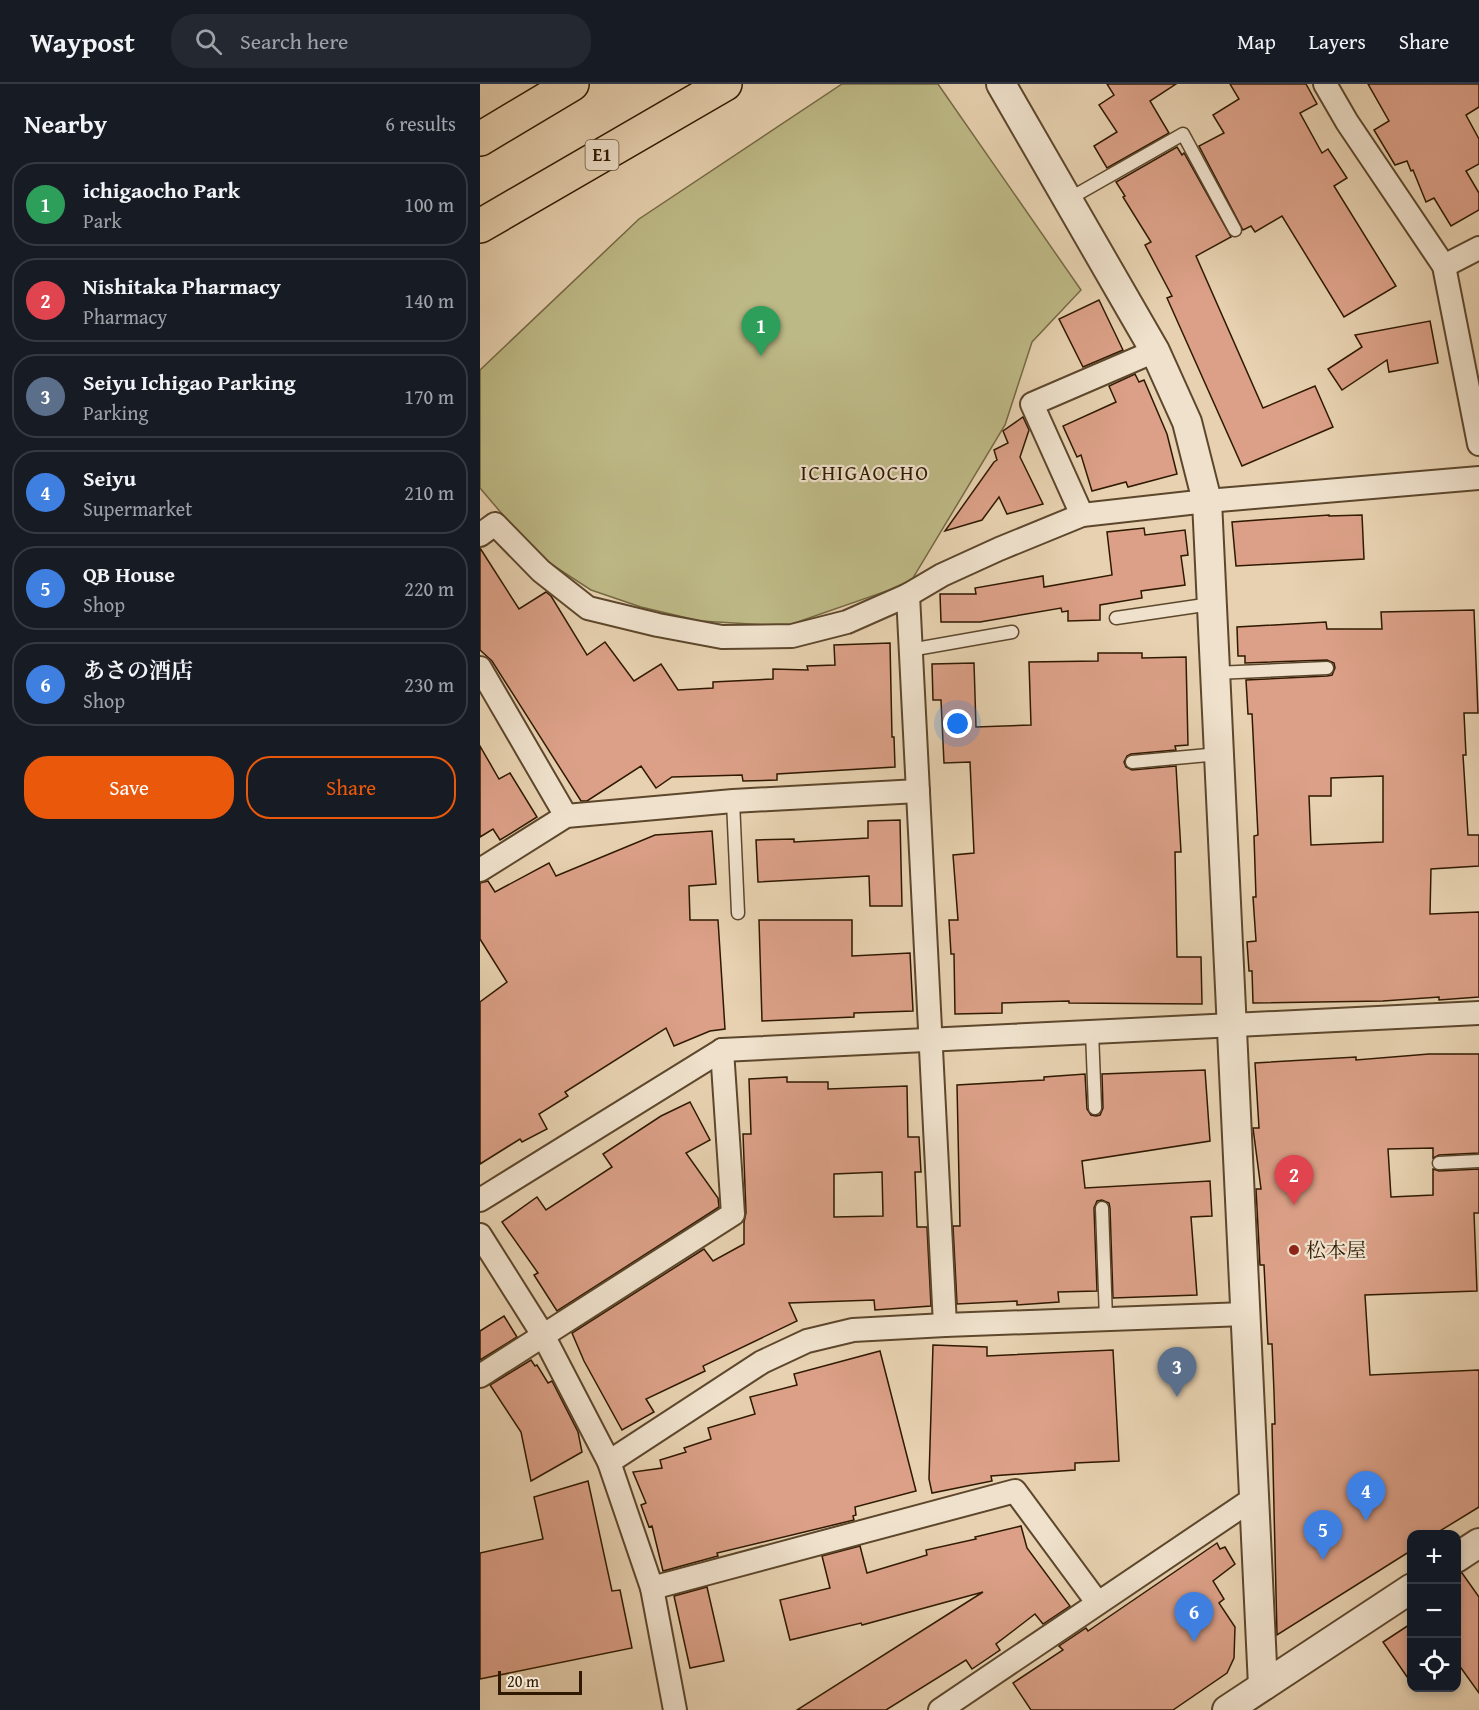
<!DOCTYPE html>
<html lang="en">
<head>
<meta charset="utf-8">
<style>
	:root { --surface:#171b24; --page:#242831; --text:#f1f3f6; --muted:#9ea1a6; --line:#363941; --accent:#ea580c }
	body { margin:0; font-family:"Gentium Book Plus","Noto Serif JP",serif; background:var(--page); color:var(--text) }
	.controls { position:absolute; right:18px; bottom:18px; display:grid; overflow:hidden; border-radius:12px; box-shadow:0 3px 9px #0003 }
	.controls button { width:54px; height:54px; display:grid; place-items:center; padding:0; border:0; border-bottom:2px solid var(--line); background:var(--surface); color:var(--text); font:30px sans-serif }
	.scale { position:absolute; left:18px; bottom:15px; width:84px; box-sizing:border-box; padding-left:6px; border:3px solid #2f1900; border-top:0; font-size:16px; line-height:21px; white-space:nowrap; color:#2f1900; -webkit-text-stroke:4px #efe1cc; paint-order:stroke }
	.you { position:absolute; left:478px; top:640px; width:21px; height:21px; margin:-15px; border:4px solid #fff; border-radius:50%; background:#1a73e8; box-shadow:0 0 0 9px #1a73e833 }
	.badge { display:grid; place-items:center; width:39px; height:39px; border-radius:50%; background:var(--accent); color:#fff; font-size:20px; font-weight:700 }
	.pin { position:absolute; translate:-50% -50px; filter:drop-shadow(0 2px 3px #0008) }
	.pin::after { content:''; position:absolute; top:32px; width:21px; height:18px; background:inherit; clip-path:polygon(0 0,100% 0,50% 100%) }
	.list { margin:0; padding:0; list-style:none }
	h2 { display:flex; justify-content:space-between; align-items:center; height:78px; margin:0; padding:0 24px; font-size:26px }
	h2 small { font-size:20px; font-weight:400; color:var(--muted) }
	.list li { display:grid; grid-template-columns:39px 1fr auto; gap:18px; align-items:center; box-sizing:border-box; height:84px; margin:0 12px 12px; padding:0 12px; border:2px solid var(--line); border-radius:24px }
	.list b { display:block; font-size:22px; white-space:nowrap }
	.list p { margin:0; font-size:20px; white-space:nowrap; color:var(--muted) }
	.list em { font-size:20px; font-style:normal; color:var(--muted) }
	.actions { display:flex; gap:12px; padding:18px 24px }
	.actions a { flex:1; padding:14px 0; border:2px solid var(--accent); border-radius:24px; text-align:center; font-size:21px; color:var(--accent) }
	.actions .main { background:var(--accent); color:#fff }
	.icon { flex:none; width:33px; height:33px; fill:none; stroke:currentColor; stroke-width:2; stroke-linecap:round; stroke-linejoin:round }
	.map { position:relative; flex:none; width:999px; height:1626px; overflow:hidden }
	header { display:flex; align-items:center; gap:36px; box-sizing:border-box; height:84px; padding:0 30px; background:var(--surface); border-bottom:2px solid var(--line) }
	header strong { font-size:28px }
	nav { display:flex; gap:33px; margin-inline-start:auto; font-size:21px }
	.search { width:420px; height:54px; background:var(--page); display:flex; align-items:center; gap:15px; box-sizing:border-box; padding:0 21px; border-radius:24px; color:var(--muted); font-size:22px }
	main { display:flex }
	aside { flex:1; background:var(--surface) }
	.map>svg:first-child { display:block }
	.green { fill:#bdb986; stroke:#766943; stroke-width:1.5 }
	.building { fill:#dba087; stroke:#2f1900; stroke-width:1.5; fill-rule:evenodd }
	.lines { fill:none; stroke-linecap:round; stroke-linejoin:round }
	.service-casing { stroke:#5d472c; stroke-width:15 }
	.minor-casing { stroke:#5d472c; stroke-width:26 }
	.tertiary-casing { stroke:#5d472c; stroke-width:32 }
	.motorway-casing { stroke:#2f1900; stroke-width:36 }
	.service { stroke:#efe1cc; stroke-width:12 }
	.minor { stroke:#efe1cc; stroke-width:22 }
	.tertiary { stroke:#efe1cc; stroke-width:28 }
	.motorway { stroke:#e7d1b0; stroke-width:33 }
	.poi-dot { fill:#8f2418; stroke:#efe1cc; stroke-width:2 }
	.labels { text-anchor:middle; stroke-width:4.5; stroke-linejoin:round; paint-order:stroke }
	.shield { fill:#efe1cc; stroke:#69553d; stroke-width:1.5 }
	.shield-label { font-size:18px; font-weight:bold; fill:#2f1900 }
	.poi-label { font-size:20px; fill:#2f1900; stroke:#efe1cc; text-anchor:start }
	.neighbourhood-label { font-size:21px; letter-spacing:1.5px; fill:#2f1900; stroke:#efe1cc }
</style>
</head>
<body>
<header>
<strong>Waypost</strong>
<div class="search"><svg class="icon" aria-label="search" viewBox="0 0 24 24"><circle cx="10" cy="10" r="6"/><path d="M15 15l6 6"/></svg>Search here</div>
<nav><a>Map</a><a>Layers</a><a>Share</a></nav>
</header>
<main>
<aside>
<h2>Nearby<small>6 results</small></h2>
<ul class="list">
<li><span class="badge" style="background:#2e9e5b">1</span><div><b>ichigaocho Park</b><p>Park</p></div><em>100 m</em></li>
<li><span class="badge" style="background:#e0444e">2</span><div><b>Nishitaka Pharmacy</b><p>Pharmacy</p></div><em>140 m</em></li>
<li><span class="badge" style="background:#5c6f8a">3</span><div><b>Seiyu Ichigao Parking</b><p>Parking</p></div><em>170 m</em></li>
<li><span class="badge" style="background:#3f7fe0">4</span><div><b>Seiyu</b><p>Supermarket</p></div><em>210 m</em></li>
<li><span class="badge" style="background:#3f7fe0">5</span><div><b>QB House</b><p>Shop</p></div><em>220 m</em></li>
<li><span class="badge" style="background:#3f7fe0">6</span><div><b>あさの酒店</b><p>Shop</p></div><em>230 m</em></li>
</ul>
<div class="actions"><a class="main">Save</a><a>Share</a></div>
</aside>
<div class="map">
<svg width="999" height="1626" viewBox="0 0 999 1626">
	<rect width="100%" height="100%" fill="#e7d1b0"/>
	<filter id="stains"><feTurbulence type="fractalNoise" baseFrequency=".00333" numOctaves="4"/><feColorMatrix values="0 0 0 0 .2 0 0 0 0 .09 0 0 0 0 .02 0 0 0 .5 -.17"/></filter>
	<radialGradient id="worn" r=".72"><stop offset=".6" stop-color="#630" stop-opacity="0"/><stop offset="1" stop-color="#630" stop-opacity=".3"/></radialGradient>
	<polygon class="green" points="362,0 458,0 601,206 552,258 525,341 430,499 306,542 220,537 161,523 111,506 57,471 0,404 0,286 159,135"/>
	<g class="building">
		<polygon points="627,0 696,0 670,17 689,49 627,84 614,62 637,48 619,21 634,11"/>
		<polygon points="750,0 826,0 837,20 820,29 842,69 848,65 867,94 854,102 916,202 864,233 802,132 775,148 771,142 763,146 719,62 744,49 733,31 759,15"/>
		<polygon points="888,0 999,0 999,23 986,31 999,55 999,80 986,87 999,109 999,126 971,142 954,114 946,118 933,86 931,87 927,77 915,81 894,46 909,37"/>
		<polygon points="697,63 702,71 704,69 751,153 716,172 783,324 835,302 853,343 762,382 687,214 692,212 665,161 671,158 643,113 645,112 636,98"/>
		<polygon points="619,216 643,266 603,283 579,235"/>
		<polygon points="950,237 958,279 909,288 907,276 862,306 848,285 882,263 875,251"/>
		<polygon points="655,290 659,298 664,296 687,350 697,390 648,403 646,398 612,407 601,371 597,373 583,342 636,318 629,302"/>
		<polygon points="543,333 549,346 540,373 563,420 527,430 519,413 502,436 465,447 514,378 517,376 514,366 528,359 523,347"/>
		<polygon points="849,431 849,432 882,431 884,475 756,482 752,438"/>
		<polygon points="664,444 665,451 705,446 708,471 701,472 705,501 661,507 662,514 620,521 620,536 588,537 588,527 582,528 581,524 500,538 461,538 460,510 496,510 495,504 563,492 564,503 632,491 627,448"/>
		<polygon points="0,464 39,525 66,508 71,512 107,571 125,558 154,597 181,580 198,606 233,604 233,598 293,595 293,585 328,586 327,582 355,581 354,561 410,559 412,653 414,653 415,683 297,690 297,696 263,697 262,691 192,693 176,704 161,682 107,717 101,717 12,577 0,566"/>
		<path d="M 994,526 L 998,629 L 984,629 L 986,671 L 983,671 L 988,751 L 999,751 L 999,782 L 951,785 L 950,830 L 999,828 L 999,913 L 959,916 L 959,913 L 903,917 L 773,919 L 772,887 L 769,887 L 767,858 L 776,857 L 773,813 L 776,813 L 774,752 L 778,751 L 772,630 L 768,630 L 766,596 L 847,592 L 852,591 L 855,584 L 854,579 L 847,576 L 765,579 L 765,572 L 758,572 L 757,543 L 846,538 L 847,545 L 902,545 L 901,528 ZM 903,692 L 903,758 L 831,761 L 829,712 L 851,712 L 851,694 Z"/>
		<polygon points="618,569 662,569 662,574 706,573 708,661 695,662 696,666 651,670 647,672 644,678 646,683 652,686 696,682 701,768 695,768 697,873 721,873 722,920 589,919 589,917 522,919 522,929 475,930 474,870 471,870 469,836 478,836 473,771 494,769 490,678 464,679 461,616 453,616 452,580 494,579 496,643 551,641 549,578 618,577"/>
		<polygon points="0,662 19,695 30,689 57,733 20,756 13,745 0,753"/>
		<polygon points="420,736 422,822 390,822 389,792 278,798 276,756 314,755 314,758 388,754 388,737"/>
		<polygon points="232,747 236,800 209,802 210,836 238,836 245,945 230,947 194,962 186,944 85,1008 88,1012 59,1030 67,1045 42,1058 40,1055 0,1080 0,918 27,898 0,855 0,799 8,797 15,808 69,779 76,792 175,751"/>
		<polygon points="279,836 372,836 372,872 430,869 433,927 374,929 374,933 282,937"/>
		<polygon points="949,970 999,970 999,1069 959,1071 953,1074 953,1064 908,1065 911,1113 953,1111 953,1085 959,1087 999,1085 999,1129 994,1129 997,1207 885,1211 890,1291 999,1286 999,1423 955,1450 932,1450 932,1466 797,1551 792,1340 795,1340 794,1308 792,1260 788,1260 784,1181 780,1181 776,1105 781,1105 773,1044 779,1044 775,979 876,973 876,976"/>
		<polygon points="725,986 730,1057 602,1077 605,1104 730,1097 732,1132 711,1133 717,1211 633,1214 630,1124 629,1119 622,1116 617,1117 614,1124 617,1207 578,1208 579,1218 537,1221 537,1217 477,1220 473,1142 480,1142 477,1001 564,996 564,993 605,990 607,1025 611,1031 616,1032 620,1031 623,1024 622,990"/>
		<path d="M 307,993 L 307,998 L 348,998 L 348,1005 L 427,1002 L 428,1053 L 439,1053 L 441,1088 L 435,1088 L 437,1143 L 447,1143 L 451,1222 L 395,1226 L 394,1216 L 309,1219 L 317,1237 L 223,1282 L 225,1287 L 166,1315 L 174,1328 L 142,1346 L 104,1277 L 92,1249 L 224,1165 L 233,1177 L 264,1160 L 264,1138 L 266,1129 L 263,1050 L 271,1050 L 269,995 ZM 402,1088 L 403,1132 L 354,1133 L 354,1090 Z"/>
		<polygon points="210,1018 230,1056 206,1069 238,1114 239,1123 77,1227 54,1191 58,1189 22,1138 57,1113 66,1126 132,1083 123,1070 181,1032"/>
		<polygon points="24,1232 37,1253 0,1276 0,1247"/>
		<polygon points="453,1261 507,1263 507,1272 633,1266 639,1377 595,1379 595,1386 511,1392 512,1397 452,1409 449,1395"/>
		<polygon points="400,1267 436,1407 375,1423 376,1431 373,1432 374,1436 237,1469 238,1472 183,1487 172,1442 169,1443 161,1421 166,1419 153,1388 182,1384 180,1376 206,1368 204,1364 231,1355 228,1344 275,1330 270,1313 317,1301 314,1290"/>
		<polygon points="51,1276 55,1282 57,1281 68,1299 72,1297 98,1348 102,1368 51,1397 41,1348 10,1301"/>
		<polygon points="108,1397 132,1507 140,1506 152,1564 0,1595 0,1469 63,1455 54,1413"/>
		<polygon points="541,1442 547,1464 590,1522 563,1540 555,1530 516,1560 520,1566 492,1585 486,1576 406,1626 317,1626 503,1508 382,1541 381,1539 310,1556 300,1516 350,1504 342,1472 380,1462 387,1489 447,1471 446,1466 496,1455 495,1453"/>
		<polygon points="737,1459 740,1465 745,1463 755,1480 733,1497 744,1515 739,1519 755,1543 754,1574 747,1589 693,1626 551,1626 533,1599 583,1566 579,1562 606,1544 608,1547"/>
		<polygon points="982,1489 999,1513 999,1609 976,1577 976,1490"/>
		<polygon points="227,1503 244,1577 210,1584 194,1512"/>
		<polygon points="932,1539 932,1600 903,1558"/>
	</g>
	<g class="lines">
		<g class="service-casing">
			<g id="service">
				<polyline points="587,116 703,50 755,146"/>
				<polyline points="636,534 731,520"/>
				<polyline points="430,566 532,548"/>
				<polyline points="735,589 847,584"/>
				<polyline points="652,678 739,670"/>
				<polyline points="253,717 258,829"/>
				<polyline points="612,948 615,1024"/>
				<polyline points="959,1079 999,1077"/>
				<polyline points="622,1124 626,1235"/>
			</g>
		</g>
		<g class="minor-casing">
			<g id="minor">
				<polyline points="845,0 867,38 964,182 999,360"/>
				<polyline points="964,182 999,164"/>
				<polyline points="602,431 552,320 675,267"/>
				<polyline points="0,451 15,440 61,487 108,524 178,541 242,553 312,552 367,538 428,511 462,491 519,465 602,431 727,417 999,394"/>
				<polyline points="428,511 465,1241"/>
				<polyline points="0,584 86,732"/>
				<polyline points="0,786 86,732 253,717 438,707"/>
				<polyline points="0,1116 242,966 999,929"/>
				<polyline points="0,1151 63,1251 129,1378 172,1504 195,1626"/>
				<polyline points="0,1292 253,1130 242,966"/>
				<polyline points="129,1378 282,1278 327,1257 373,1246 465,1241 765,1230"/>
				<polyline points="172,1504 535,1407 617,1518"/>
				<polyline points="460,1626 774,1414"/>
			</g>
		</g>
		<g class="tertiary-casing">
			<g id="tertiary">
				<polyline points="521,0 675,267 707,338 727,417 783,1602"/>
				<polyline points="976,1474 999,1459"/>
				<polyline points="747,1626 932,1504"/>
			</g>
		</g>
		<g class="motorway-casing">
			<g id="motorway">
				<polyline points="0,55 92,0"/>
				<polyline points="0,142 245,0"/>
			</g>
		</g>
		<use href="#service" class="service"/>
		<use href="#minor" class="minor"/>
		<use href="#tertiary" class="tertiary"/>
		<use href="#motorway" class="motorway"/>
	</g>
	<circle class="poi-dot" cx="814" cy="1166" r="6"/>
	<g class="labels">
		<rect class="shield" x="105.5" y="56" width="33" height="30" rx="4.5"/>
		<g class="shield-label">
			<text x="122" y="77">E1</text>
		</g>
		<g class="poi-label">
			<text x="826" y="1173">松本屋</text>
		</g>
		<g class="neighbourhood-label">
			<text x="385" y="396">ICHIGAOCHO</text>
		</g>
	</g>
	<rect width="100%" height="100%" filter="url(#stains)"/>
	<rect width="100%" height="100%" fill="url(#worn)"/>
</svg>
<div class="controls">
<button>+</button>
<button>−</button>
<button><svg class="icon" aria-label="locate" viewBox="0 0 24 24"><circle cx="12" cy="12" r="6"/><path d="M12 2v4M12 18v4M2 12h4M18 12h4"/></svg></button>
</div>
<div class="scale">20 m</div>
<div class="you"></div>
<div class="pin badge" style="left:281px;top:272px;background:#2e9e5b">1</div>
<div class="pin badge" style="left:814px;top:1121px;background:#e0444e">2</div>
<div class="pin badge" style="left:697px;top:1313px;background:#5c6f8a">3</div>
<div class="pin badge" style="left:886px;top:1437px;background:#3f7fe0">4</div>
<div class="pin badge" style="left:843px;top:1476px;background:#3f7fe0">5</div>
<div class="pin badge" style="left:714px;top:1558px;background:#3f7fe0">6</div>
</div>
</main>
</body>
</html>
